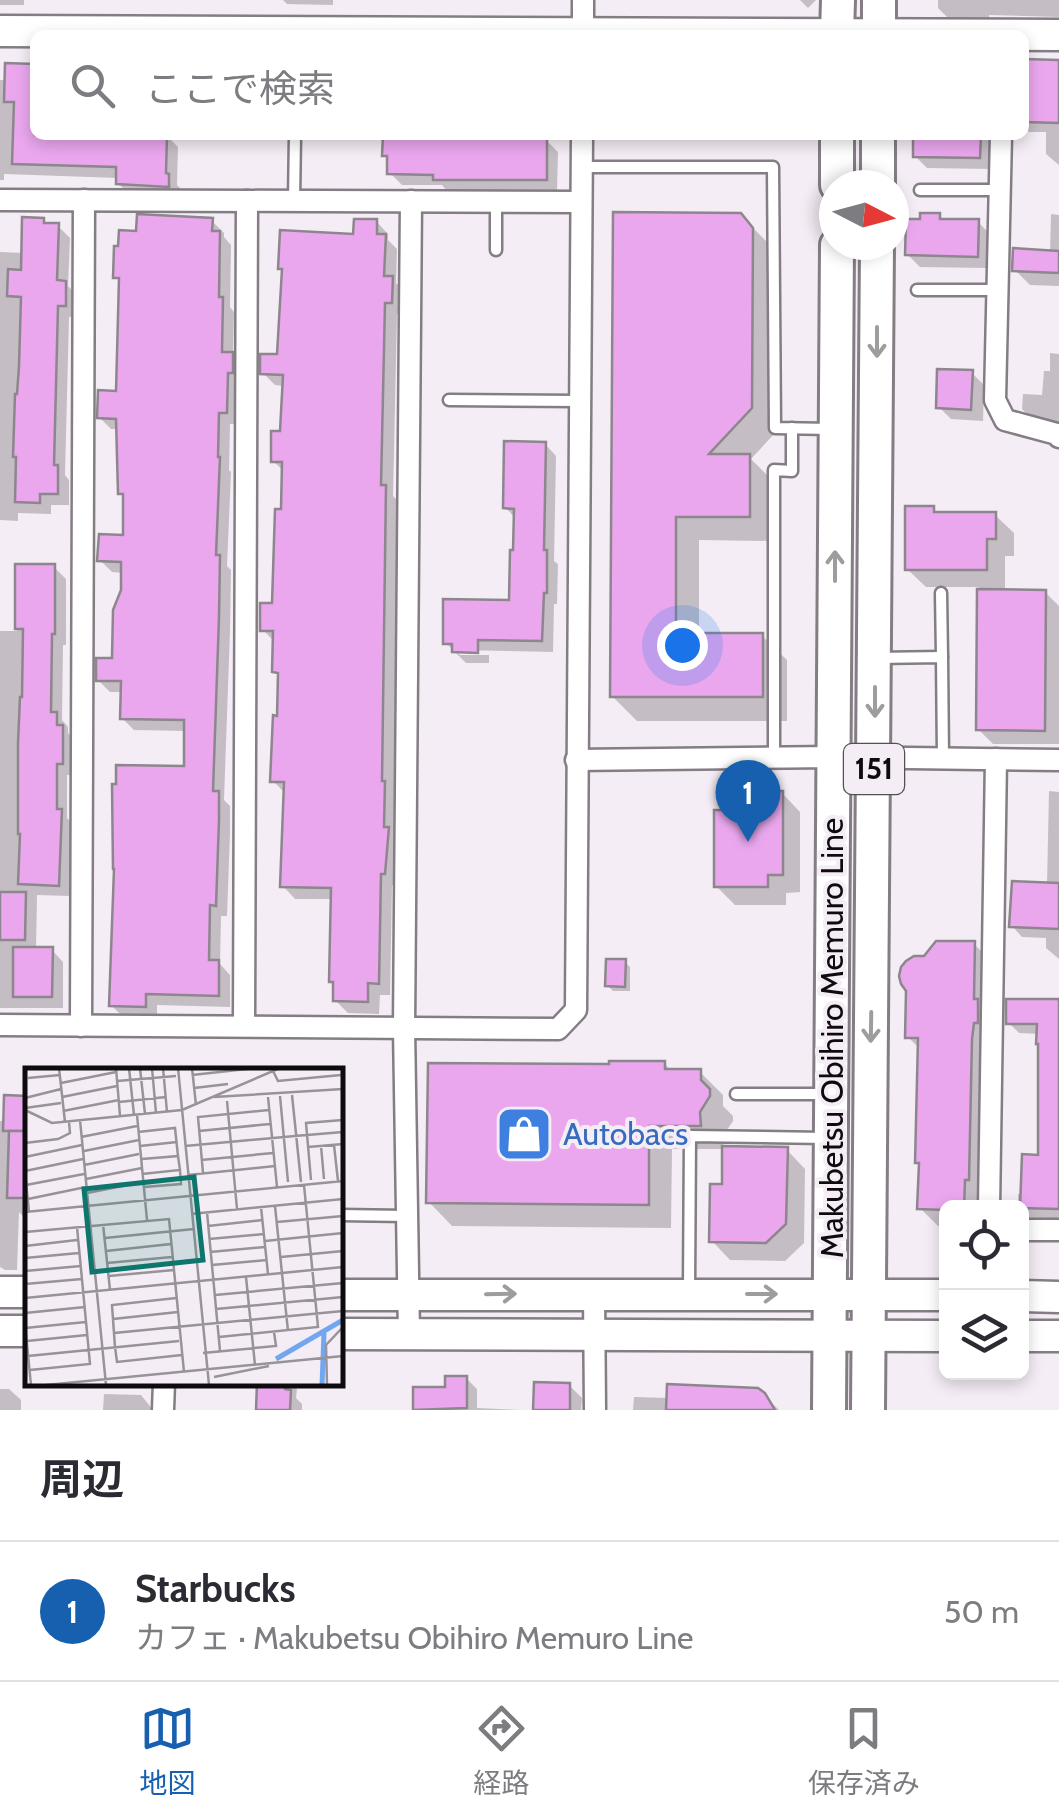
<!DOCTYPE html>
<html lang="ja">
<head>
<meta charset="utf-8">
<style>
	:root { --surface:#fff; --page:#f2f2f3; --text:#2b2b33; --muted:#7c7c81; --line:#e1e1e2; --accent:#1760af }
	body { margin:0; font-family:Cabin,"Noto Sans JP",sans-serif; background:var(--page); color:var(--text) }
	.controls { position:absolute; right:30px; bottom:30px; display:grid; overflow:hidden; border-radius:15px; box-shadow:0 5px 15px #0003 }
	.controls button { width:90px; height:90px; display:grid; place-items:center; padding:0; border:0; border-bottom:2px solid var(--line); background:var(--surface); color:var(--text); font:50px sans-serif }
	.compass { position:absolute; left:819px; top:170px; width:90px; height:90px; border-radius:50%; background:var(--surface); box-shadow:0 5px 15px #0003; rotate:96deg }
	.you { position:absolute; left:682px; top:645px; width:35px; height:35px; margin:-25px; border:8px solid #fff; border-radius:50%; background:#1a73e8; box-shadow:0 0 0 15px #1a73e833 }
	.badge { display:grid; place-items:center; width:65px; height:65px; border-radius:50%; background:var(--accent); color:#fff; font-size:32px; font-weight:700 }
	.pin { position:absolute; translate:-50% -82px; filter:drop-shadow(0 2px 5px #0008) }
	.pin::after { content:''; position:absolute; top:52px; width:35px; height:30px; background:inherit; clip-path:polygon(0 0,100% 0,50% 100%) }
	.list { margin:0; padding:0; list-style:none }
	h2 { display:flex; justify-content:space-between; align-items:center; height:130px; margin:0; padding:0 40px; font-size:42px }
	h2 small { font-size:32px; font-weight:400; color:var(--muted) }
	.list li { display:grid; grid-template-columns:65px 1fr auto; gap:30px; align-items:center; box-sizing:border-box; height:140px; padding:0 40px; border-top:2px solid var(--line) }
	.list b { display:block; font-size:38px; white-space:nowrap }
	.list p { margin:0; font-size:32px; white-space:nowrap; color:var(--muted) }
	.list em { font-size:32px; font-style:normal; color:var(--muted) }
	.icon { flex:none; width:55px; height:55px; fill:none; stroke:currentColor; stroke-width:2; stroke-linecap:round; stroke-linejoin:round }
	.map { position:relative; flex:none; width:1059px; height:1410px; overflow:hidden }
	.search { position:absolute; background:var(--surface); box-shadow:0 5px 15px #0003; left:30px; right:30px; top:30px; height:110px; display:flex; align-items:center; gap:25px; box-sizing:border-box; padding:0 35px; border-radius:15px; color:var(--muted); font-size:38px }
	.sheet { height:270px; background:var(--surface) }
	nav { display:flex; justify-content:space-around; align-items:center; box-sizing:border-box; height:140px; border-top:2px solid var(--line); background:var(--surface); font-size:28px; color:var(--muted) }
	nav a { display:grid; justify-items:center; gap:5px }
	nav .on { color:var(--accent) }
	.map>svg:first-child { display:block }
	.shadow { fill:#0003 }
	.building { fill:#eaa7ee; stroke:#8d868d; stroke-width:2.5 }
	.lines { fill:none; stroke-linecap:round; stroke-linejoin:round }
	.lane-casing { stroke:#847d84; stroke-width:15 }
	.street-casing { stroke:#847d84; stroke-width:25 }
	.secondary-casing { stroke:#847d84; stroke-width:35 }
	.primary-casing { stroke:#847d84; stroke-width:38 }
	.lane { stroke:#fff; stroke-width:10 }
	.street { stroke:#fff; stroke-width:20 }
	.secondary { stroke:#fff; stroke-width:30 }
	.primary { stroke:#fff; stroke-width:32 }
	.oneway { stroke:#9e9d9e }
	.labels { text-anchor:middle; stroke-width:8; stroke-linejoin:round; paint-order:stroke }
	.shield { fill:#f5edf5; stroke:#534f53; stroke-width:2.5 }
	.shield-label { font-size:30px; font-weight:bold; fill:#0d0b0d }
	.street-label { font-size:32px; fill:#0d0b0d; stroke:#f5edf5 }
	.shop-label { font-size:32px; fill:#366cbe; stroke:#f5edf5; text-anchor:start }
	.inset-river { fill:none; stroke:#72a7f0; stroke-width:5 }
	.inset-road { fill:none; stroke:#989398; stroke-width:2.5 }
	.view { fill:#0f766e; fill-opacity:0.15; stroke:#0f766e; stroke-width:5 }
	.inset-edge { fill:none; stroke:#0d0b0d; stroke-width:5 }
</style>
</head>
<body>
<div class="map">
<svg width="1059" height="1410" viewBox="0 0 1059 1410">
	<rect width="100%" height="100%" fill="#f5edf5"/>
	<g class="shadow">
		<rect x="0" y="0" width="24" height="5"/>
		<polygon points="283,0 333,0 333,5 287,4"/>
		<polygon points="800,0 816,0 808,8"/>
		<polygon points="938,0 1059,0 1059,17 989,15 989,20 950,20 938,8"/>
		<polygon points="35,66 35,135 166,135 178,147 177,185 180,188 180,198 130,195 118,183 118,178 4,174 4,180 0,180 0,80 8,80"/>
		<polygon points="1024,71 1059,72 1059,165 1046,154 1046,132 1029,132 1024,126"/>
		<polygon points="394,135 529,135 534,140 546,140 558,152 557,191 447,191 442,185 402,185 390,173 390,160 385,155"/>
		<polygon points="915,135 992,135 992,169 927,168 915,156"/>
		<polygon points="1051,214 1059,215 1059,286 1030,285 1015,270 1050,253"/>
		<polygon points="740,215 766,241 776,255 775,433 751,459 773,481 773,541 699,540 699,636 762,636 787,660 787,721 637,721 612,696"/>
		<polygon points="939,216 945,221 978,222 990,234 989,268 920,267 907,254"/>
		<polygon points="43,220 48,226 58,226 70,238 68,286 77,295 77,317 69,317 65,475 69,480 69,505 51,505 51,514 18,513 18,521 0,520 0,524 0,252 24,253"/>
		<polygon points="212,221 224,233 224,237 231,245 230,307 234,312 233,356 244,367 238,424 230,424 229,470 231,472 227,566 231,570 230,631 224,800 230,806 230,833 227,916 221,916 220,964 230,975 230,1007 157,1005 157,1017 123,1017 111,1005 186,769 187,731 134,730 122,718 123,692 110,692 98,680 114,661 124,573 112,572 100,560 125,538 125,498 120,493 119,429 111,429 99,417 118,393 121,282 116,277 138,233"/>
		<polygon points="376,221 388,234 388,240 397,249 396,283 405,291 403,314 397,314 393,496 397,500 394,793 396,796 397,885 392,885 390,995 380,995 379,1014 348,1013 335,1000 336,985 331,981 333,899 295,899 283,886 286,794 273,781 279,718 280,677 275,672 275,642 263,630 274,605 283,512 285,472 273,461 283,433 285,386 275,385 263,373 280,357 285,272 281,268 356,236"/>
		<polygon points="1050,353 1059,354 1059,422 1055,422 1055,428 1037,424 1022,409 1023,394 1042,395 1044,371 1050,371"/>
		<polygon points="972,373 984,385 983,421 951,419 939,407"/>
		<polygon points="545,444 556,456 554,561 558,564 557,604 554,604 553,652 455,650 460,655 489,655 489,663 466,663 445,642 511,603 516,519 505,507"/>
		<polygon points="933,509 939,515 995,515 1014,533 1014,556 1005,556 1005,592 1045,592 1059,606 1059,744 993,744 978,729 979,587 926,587 907,569"/>
		<polygon points="18,567 54,567 66,579 66,645 63,645 62,720 68,727 68,733 74,739 74,775 67,775 67,818 73,824 70,896 37,895 36,950 52,950 63,962 63,1008 0,1008 0,631 17,631"/>
		<polygon points="1049,791 1059,792 1059,959 1046,948 1046,938 1022,937 1012,926 1047,885"/>
		<polygon points="782,793 800,812 800,892 786,893 786,905 735,905 716,886 737,812"/>
		<polygon points="974,944 992,962 981,1208 946,1208 946,1226 938,1226 920,1208 921,1165 918,1162 920,1049 908,1037"/>
		<polygon points="625,962 630,967 630,991 613,991 607,985"/>
		<polygon points="1059,1002 1059,1218 1046,1218 1046,1222 1029,1222 1022,1215 1022,1208 1018,1208 1018,1194 1023,1194 1041,1157 1039,1034 1019,1033 1008,1022"/>
		<polygon points="664,1063 672,1072 700,1072 723,1095 723,1106 733,1116 733,1121 723,1136 723,1149 672,1149 671,1228 452,1226 429,1202"/>
		<polygon points="28,1098 28,1221 19,1212 17,1270 5,1270 0,1267 0,1121 6,1121"/>
		<polygon points="787,1150 805,1169 804,1243 785,1261 730,1260 712,1241"/>
		<polygon points="466,1378 477,1389 477,1408 522,1410 416,1410 416,1390 447,1389"/>
		<polygon points="260,1382 290,1382 297,1389 296,1398 302,1404 302,1410 258,1410"/>
		<polygon points="569,1385 582,1398 581,1410 536,1410"/>
		<polygon points="0,1389 9,1389 21,1400 21,1410 0,1410"/>
		<polygon points="104,1394 141,1395 153,1410 103,1410"/>
		<polygon points="764,1395 779,1410 633,1410 634,1397 669,1398"/>
	</g>
	<g class="building">
		<polygon points="1024,59 1059,60 1059,123 1024,122"/>
		<polygon points="5,63 35,64 35,135 167,135 166,173 169,174 169,187 116,184 116,167 12,164 14,102 4,102"/>
		<polygon points="383,135 530,135 530,138 547,138 547,180 433,180 433,175 387,174 387,156 382,156"/>
		<polygon points="913,135 981,135 980,158 913,157"/>
		<polygon points="613,212 741,213 753,228 752,408 709,454 750,454 750,517 676,517 676,633 763,633 763,697 610,697"/>
		<polygon points="920,213 940,213 940,219 979,219 978,257 905,255 906,219 920,219"/>
		<polygon points="137,214 213,218 212,231 220,231 219,297 223,297 222,352 233,352 233,373 228,373 227,413 219,413 218,457 220,457 216,555 220,555 219,617 213,791 219,791 219,820 216,906 210,905 209,960 219,960 219,996 146,994 146,1007 109,1006 114,869 113,869 112,784 116,784 116,765 184,766 184,720 120,719 121,681 96,681 96,658 112,658 113,610 121,590 121,562 97,561 99,534 123,535 123,494 118,494 116,419 97,418 98,390 116,391 119,278 113,278 114,246 118,246 119,230 136,231"/>
		<polygon points="22,217 44,218 44,223 59,223 57,280 66,281 66,306 58,306 54,465 58,465 58,494 40,494 40,503 15,502 16,457 13,457 15,394 17,394 19,366 21,297 7,296 8,269 21,270"/>
		<polygon points="354,219 377,219 377,234 386,234 384,276 393,276 392,303 385,303 381,485 386,485 382,781 385,781 384,827 389,827 385,874 381,874 379,984 368,983 368,1002 333,1001 333,982 329,982 331,888 280,887 284,782 270,782 273,715 277,716 278,673 272,672 273,631 260,631 260,603 272,603 275,509 281,509 282,462 271,462 271,431 280,431 283,375 260,374 260,354 277,354 282,269 278,269 280,230 353,234"/>
		<polygon points="1013,248 1059,251 1059,273 1012,271"/>
		<polygon points="937,369 973,370 971,410 936,408"/>
		<polygon points="504,441 546,442 544,550 547,550 547,593 544,593 542,641 478,640 478,653 452,652 452,644 443,644 443,599 509,600 510,550 513,550 514,509 503,508"/>
		<polygon points="905,506 934,506 934,512 996,512 996,539 987,539 987,570 905,570"/>
		<polygon points="15,564 55,564 55,634 52,634 51,712 57,712 57,725 63,725 63,764 57,764 57,809 62,809 59,886 18,884 20,834 18,834 18,743 20,697 22,697 23,629 15,629"/>
		<polygon points="977,589 1046,590 1045,731 976,730"/>
		<polygon points="734,791 783,791 783,875 768,875 768,887 714,887 714,810 734,810"/>
		<polygon points="1012,881 1059,883 1059,929 1009,927"/>
		<polygon points="0,892 26,892 25,940 0,940"/>
		<polygon points="936,941 975,941 974,999 978,999 978,1023 974,1023 972,1039 969,1180 965,1180 964,1208 946,1208 946,1210 917,1209 919,1163 915,1163 918,1038 905,1038 906,991 901,984 899,976 901,967 906,961 914,956 924,956"/>
		<polygon points="13,947 53,947 52,997 13,997"/>
		<polygon points="606,959 626,959 625,987 605,986"/>
		<polygon points="1006,999 1059,999 1059,1209 1020,1208 1022,1154 1038,1155 1038,1044 1036,1044 1037,1024 1006,1024"/>
		<polygon points="609,1061 665,1061 665,1069 701,1069 701,1080 710,1089 710,1096 700,1112 701,1126 649,1126 649,1205 426,1203 428,1063 609,1064"/>
		<polygon points="4,1095 28,1096 28,1131 3,1131"/>
		<polygon points="9,1131 28,1131 28,1198 7,1198"/>
		<polygon points="722,1146 788,1147 786,1224 766,1243 709,1242 710,1184 722,1184"/>
		<polygon points="445,1376 467,1376 467,1408 413,1410 413,1387 445,1387"/>
		<polygon points="257,1382 285,1382 285,1389 291,1390 290,1410 256,1410"/>
		<polygon points="534,1382 570,1383 570,1410 533,1410"/>
		<polygon points="667,1384 758,1388 765,1393 775,1410 666,1410"/>
	</g>
	<g class="lines">
		<g class="lane-casing">
			<g id="lane">
				<polyline points="582,167 773,167 775,428 831,429"/>
				<polyline points="920,190 999,190"/>
				<polyline points="294,201 295,135"/>
				<polyline points="496,250 496,202"/>
				<polyline points="917,290 997,290"/>
				<polyline points="449,400 579,401"/>
				<polyline points="941,593 942,657"/>
				<polyline points="876,658 942,657 943,758"/>
				<polyline points="774,758 774,470 792,471 792,428"/>
				<polyline points="736,1094 826,1094"/>
				<polyline points="340,1215 406,1216"/>
				<polyline points="689,1290 690,1136 825,1138"/>
			</g>
		</g>
		<g class="street-casing">
			<g id="street">
				<polyline points="583,35 583,0"/>
				<polyline points="1001,135 995,400 1005,420 1057,434 1059,437"/>
				<polyline points="0,200 581,202"/>
				<polyline points="576,760 835,757 1059,760"/>
				<polyline points="0,1025 558,1029 576,1010 582,135"/>
				<polyline points="81,1026 84,200"/>
				<polyline points="244,1026 247,201"/>
				<polyline points="989,1208 996,759"/>
				<polyline points="1022,1230 1059,1230"/>
				<polyline points="594,1293 595,1410"/>
				<polyline points="409,1334 404,1028 411,201"/>
				<polyline points="163,1410 164,1382"/>
			</g>
		</g>
		<g class="secondary-casing">
			<g id="secondary">
				<polyline points="0,31 1059,35"/>
				<polyline points="0,1292 28,1292"/>
				<polyline points="340,1295 946,1295"/>
				<polyline points="1022,1296 1059,1297"/>
				<polyline points="0,1331 28,1331"/>
				<polyline points="340,1334 946,1336"/>
				<polyline points="1022,1336 1059,1336"/>
			</g>
		</g>
		<g class="primary-casing">
			<g id="primary">
				<polyline points="837,35 838,0"/>
				<polyline points="879,35 879,0"/>
				<polyline points="837,185 837,135"/>
				<polyline points="878,185 878,135"/>
				<polyline points="829,1410 837,245"/>
				<polyline points="868,1410 877,245"/>
			</g>
		</g>
		<use href="#lane" class="lane"/>
		<use href="#street" class="street"/>
		<use href="#secondary" class="secondary"/>
		<use href="#primary" class="primary"/>
	</g>
	<defs><path id="oneway-shaft" d="M-6 0H5M1.5-3L5.5 0L1.5 3" fill="none" stroke-width="1.6" stroke-linecap="round" stroke-linejoin="round" transform="scale(2.5)"/></defs>
	<g class="oneway">
		<use href="#oneway-shaft" transform="translate(877 342) rotate(90)"/>
		<use href="#oneway-shaft" transform="translate(835 566) rotate(-90)"/>
		<use href="#oneway-shaft" transform="translate(875 702) rotate(90)"/>
		<use href="#oneway-shaft" transform="translate(871 1027) rotate(91)"/>
		<use href="#oneway-shaft" transform="translate(501 1294) rotate(-1)"/>
		<use href="#oneway-shaft" transform="translate(762 1294)"/>
	</g>
	<defs>
		<g id="shop-square" transform="scale(2.875)"><rect x="-9" y="-9" width="18" height="18" rx="4" fill="#3f7fe0" stroke="#f5edf5"/><path d="M-5-2.5h2.3a2.7 3.5 0 0 1 5.4 0H5L5.5 6h-11ZM-1.5-2.5h3a1.5 2.3 0 0 0-3 0Z" fill="#fff"/></g>
	</defs>
	<g fill-rule="evenodd">
		<use href="#shop-square" x="524" y="1134"/>
	</g>
	<g class="labels">
		<rect class="shield" x="844" y="744" width="60" height="50" rx="8"/>
		<g class="shield-label">
			<text x="874" y="779">151</text>
		</g>
		<g class="street-label">
			<text transform="translate(832 1038) rotate(-90)" y="11">Makubetsu Obihiro Memuro Line</text>
		</g>
		<g class="shop-label">
			<text x="563" y="1145">Autobacs</text>
		</g>
	</g>
	<g transform="translate(25 1068)">
		<rect width="318" height="318" fill="#f5edf5"/>
		<path class="inset-river" d="M 251,291 L 318,252M 297,317 L 299,265"/>
		<path class="inset-road" d="M 34,0 L 40,54M 91,0 L 95,48M 104,0 L 109,47M 115,0 L 120,46M 127,0 L 131,45M 138,0 L 142,44M 153,0 L 184,317M 167,0 L 171,37M 248,3 L 253,13 L 316,7M 167,7 L 231,0M 3,10 L 35,7M 92,13 L 151,8M 36,15 L 91,4M 169,20 L 203,16M 267,27 L 276,114M 255,28 L 263,114M 37,29 L 92,18M 189,29 L 318,21M 243,29 L 252,119M 0,30 L 36,21M 202,33 L 212,141M 94,34 L 141,29M 0,40 L 36,35M 0,42 L 27,55 L 157,42 L 255,0M 38,43 L 94,32M 112,47 L 122,152M 55,52 L 81,317M 174,63 L 245,56M 113,64 L 150,60 L 153,88 L 117,91M 282,67 L 318,64M 56,69 L 112,58M 0,75 L 33,71 L 45,65 L 44,54M 309,77 L 313,113M 115,78 L 152,74M 160,78 L 281,67M 296,78 L 299,111M 283,79 L 318,76M 59,83 L 114,72M 0,89 L 57,77M 176,92 L 248,85M 59,97 L 114,86M 0,103 L 58,91M 0,104 L 4,144M 178,105 L 173,49 L 244,42M 117,106 L 155,102 L 153,88M 163,107 L 250,98M 61,111 L 117,100M 286,112 L 281,55 L 318,52M 1,117 L 59,106M 119,119 L 156,116 L 155,102M 62,125 L 118,114M 3,131 L 61,119M 250,138 L 263,263M 236,139 L 243,206M 0,144 L 318,113M 182,144 L 195,283M 166,146 L 318,131M 252,154 L 318,148M 78,156 L 85,222M 183,158 L 238,152M 0,164 L 144,151 L 159,304M 80,170 L 169,161M 184,171 L 239,166M 240,173 L 318,165M 0,178 L 52,172M 81,183 L 146,176M 185,184 L 240,179M 256,189 L 318,183M 0,190 L 54,185M 82,195 L 147,189M 187,197 L 242,192M 0,203 L 56,198M 84,208 L 149,202M 221,209 L 230,297M 0,216 L 57,211M 190,227 L 318,215M 0,230 L 318,199M 151,230 L 87,237 L 90,279 L 92,294 L 157,287M 191,241 L 318,229M 0,245 L 60,239M 88,251 L 153,244M 0,256 L 6,317M 0,260 L 61,254M 89,265 L 318,243M 194,269 L 293,259 L 279,117M 2,273 L 62,267M 178,285 L 251,278 L 249,264M 3,288 L 154,273M 5,302 L 65,296 L 52,159M 189,309 L 244,298M 21,317 L 318,288M 302,317 L 301,277 L 318,259"/>
		<path class="view" d="M 169,109 L 178,192 L 67,204 L 59,121 Z"/>
		<rect width="318" height="318" class="inset-edge"/>
	</g>
</svg>
<div class="controls">
<button><svg class="icon" aria-label="locate" viewBox="0 0 24 24"><circle cx="12" cy="12" r="6"/><path d="M12 2v4M12 18v4M2 12h4M18 12h4"/></svg></button>
<button><svg class="icon" aria-label="layers" viewBox="0 0 24 24"><path d="M12 4l9 5-9 5-9-5zM3 14l9 5 9-5"/></svg></button>
</div>
<svg class="compass" viewBox="-18 -18 36 36"><path d="M0-13l5 13h-10z" fill="#e53935"/><path d="M0 13l5-13h-10z" fill="#7c7c81"/></svg>
<div class="you"></div>
<div class="pin badge" style="left:748px;top:842px">1</div>
<div class="search"><svg class="icon" aria-label="search" viewBox="0 0 24 24"><circle cx="10" cy="10" r="6"/><path d="M15 15l6 6"/></svg>ここで検索</div>
</div>
<section class="sheet">
<h2>周辺<small></small></h2>
<ul class="list">
<li><span class="badge">1</span><div><b>Starbucks</b><p>カフェ · Makubetsu Obihiro Memuro Line</p></div><em>50 m</em></li>
</ul>
</section>
<nav>
<a class="on"><svg class="icon" aria-label="map" viewBox="0 0 24 24"><path d="M3 6l6-2 6 2 6-2v14l-6 2-6-2-6 2zM9 4v14M15 6v14"/></svg>地図</a>
<a><svg class="icon" aria-label="directions" viewBox="0 0 24 24"><path d="M12 3l9 9-9 9-9-9zM9 14v-3h6M13 9l2 2-2 2"/></svg>経路</a>
<a><svg class="icon" aria-label="saved" viewBox="0 0 24 24"><path d="M7 4h10v16l-5-4-5 4z"/></svg>保存済み</a>
</nav>
</body>
</html>
